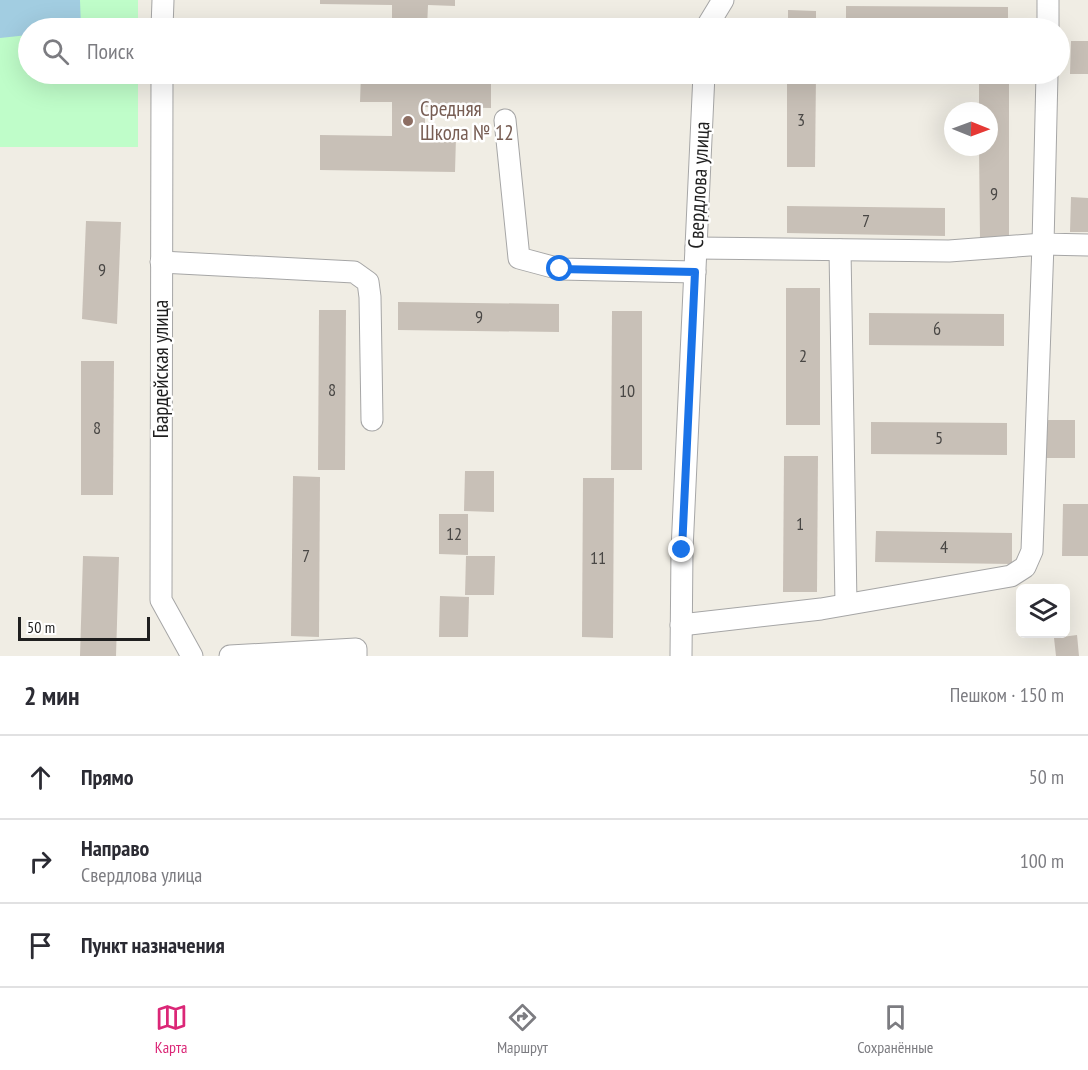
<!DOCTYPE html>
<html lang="ru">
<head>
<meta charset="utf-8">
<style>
	:root { --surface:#fff; --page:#f2f2f3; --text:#2b2b33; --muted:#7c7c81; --line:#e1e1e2; --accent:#db2777 }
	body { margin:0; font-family:"PT Sans Narrow",sans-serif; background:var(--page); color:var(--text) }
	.controls { position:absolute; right:18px; bottom:18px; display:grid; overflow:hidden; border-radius:9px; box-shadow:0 6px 24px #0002 }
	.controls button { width:54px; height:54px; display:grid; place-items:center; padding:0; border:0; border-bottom:2px solid var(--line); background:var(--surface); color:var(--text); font:30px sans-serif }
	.compass { position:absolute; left:944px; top:102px; width:54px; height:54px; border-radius:50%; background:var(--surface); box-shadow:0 6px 24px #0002; rotate:91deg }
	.scale { position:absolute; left:18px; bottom:15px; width:132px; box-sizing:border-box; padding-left:6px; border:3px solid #1f1f1f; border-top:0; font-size:16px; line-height:21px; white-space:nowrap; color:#1f1f1f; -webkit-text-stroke:4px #fff; paint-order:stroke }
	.stop { position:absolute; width:18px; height:18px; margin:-14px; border:4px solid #1a73e8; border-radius:50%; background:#fff }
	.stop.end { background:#1a73e8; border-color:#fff; box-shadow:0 2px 6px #0008 }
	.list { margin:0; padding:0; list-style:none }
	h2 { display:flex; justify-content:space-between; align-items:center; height:78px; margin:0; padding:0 24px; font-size:26px }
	h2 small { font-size:20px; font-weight:400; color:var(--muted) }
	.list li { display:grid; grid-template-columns:39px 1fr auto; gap:18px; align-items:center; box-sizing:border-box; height:84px; padding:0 24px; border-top:2px solid var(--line) }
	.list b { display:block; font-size:22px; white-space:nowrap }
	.list p { margin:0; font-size:20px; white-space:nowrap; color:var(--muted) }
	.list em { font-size:20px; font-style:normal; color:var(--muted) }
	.icon { flex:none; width:33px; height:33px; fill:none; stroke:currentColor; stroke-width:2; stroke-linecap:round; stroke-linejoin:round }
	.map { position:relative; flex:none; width:1088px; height:656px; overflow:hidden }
	.search { position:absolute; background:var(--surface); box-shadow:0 6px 24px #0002; left:18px; right:18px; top:18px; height:66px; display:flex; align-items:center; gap:15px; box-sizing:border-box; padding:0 21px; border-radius:33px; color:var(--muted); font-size:22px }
	.sheet { height:330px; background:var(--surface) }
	nav { display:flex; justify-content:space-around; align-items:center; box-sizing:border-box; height:84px; border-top:2px solid var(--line); background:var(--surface); font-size:16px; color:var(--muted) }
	nav a { display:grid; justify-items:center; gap:3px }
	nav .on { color:var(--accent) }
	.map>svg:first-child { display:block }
	.park { fill:#bffdc9 }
	.water { fill:#a2cde1 }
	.building { fill:#c8c0b7 }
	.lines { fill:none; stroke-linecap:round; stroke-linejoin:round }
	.minor-casing { stroke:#a6a6a6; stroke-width:23 }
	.minor { stroke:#fff; stroke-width:21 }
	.route { stroke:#1a73e8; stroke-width:8 }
	.education-dot { fill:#8d6e63; stroke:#fff; stroke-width:2 }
	.labels { text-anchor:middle; stroke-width:5; stroke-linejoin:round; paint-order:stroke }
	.number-label { font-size:18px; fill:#494745 }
	.education-label { font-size:21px; fill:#785e54; stroke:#fff; text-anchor:start }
	.street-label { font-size:21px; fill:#1f1f1f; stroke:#fff }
</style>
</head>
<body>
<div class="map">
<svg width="1088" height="656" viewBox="0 0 1088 656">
	<rect width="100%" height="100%" fill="#f0ede4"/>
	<polygon class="park" points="0,0 138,0 138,28 28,28 28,74 138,74 138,147 0,147"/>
	<polygon class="water" points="0,0 80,0 81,28 28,28 28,35 0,38"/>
	<g class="building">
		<polygon points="320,0 455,0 455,6 428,5 427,28 392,28 392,5 320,4"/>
		<polygon points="846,6 1008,7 1008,28 846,28"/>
		<polygon points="788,10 816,11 816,28 788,28"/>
		<polygon points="1071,41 1088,41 1088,74 1070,74"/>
		<polygon points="361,74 491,74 491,108 425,107 425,137 456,137 455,172 320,170 320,135 392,136 392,102 360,102"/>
		<polygon points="787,74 816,74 815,167 787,167"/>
		<polygon points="979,81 1009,81 1009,240 980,240 979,147 989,147 989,111 979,111"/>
		<polygon points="1071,197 1088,198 1088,232 1070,232"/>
		<polygon points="787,206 945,208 945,236 787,233"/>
		<polygon points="86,221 121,222 117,324 82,319"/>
		<rect x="786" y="288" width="34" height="137"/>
		<polygon points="398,302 559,304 559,332 398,330"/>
		<polygon points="319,310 346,310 345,470 318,470"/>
		<polygon points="612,311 642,311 642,470 611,470"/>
		<polygon points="869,313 1004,314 1004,346 869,345"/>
		<polygon points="81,361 114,361 113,495 81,495"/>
		<rect x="1042" y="420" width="33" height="38"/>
		<polygon points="871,422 1007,423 1007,455 871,454"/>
		<polygon points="784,456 818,456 817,592 783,592"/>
		<polygon points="465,471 494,471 494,512 464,511"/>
		<polygon points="293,476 320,477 319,637 291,636"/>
		<polygon points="583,478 614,478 613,638 582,637"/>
		<polygon points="1063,504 1088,504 1088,556 1062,556"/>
		<polygon points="439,514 468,514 468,555 439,554"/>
		<polygon points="876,531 1012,533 1012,564 875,562"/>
		<polygon points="83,556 119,557 116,656 80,656"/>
		<polygon points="466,556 495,556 494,595 465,595"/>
		<polygon points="440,596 469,597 468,637 439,637"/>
		<polygon points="1077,635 1079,656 1056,656 1054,638"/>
	</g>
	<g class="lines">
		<g class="minor-casing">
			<g id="minor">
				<polyline points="162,28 163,0"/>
				<polyline points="706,28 723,0"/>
				<polyline points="1048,28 1048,0"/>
				<polyline points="162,74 161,600 192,656"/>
				<polyline points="1047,74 1043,244 1088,245"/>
				<polyline points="505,120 519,258 560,269 695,272"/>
				<polyline points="840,250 846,604"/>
				<polyline points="161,262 354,272 368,282 370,297 372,420"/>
				<polyline points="681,625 821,609 1011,576 1025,567 1032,551 1043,244 949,251 696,248"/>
				<polyline points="230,656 356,649 356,656"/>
				<polyline points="681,656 682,550 704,74"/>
			</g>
		</g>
		<use href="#minor" class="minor"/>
	</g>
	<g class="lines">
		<polyline class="route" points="560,269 695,272 682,550"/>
	</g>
	<circle class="education-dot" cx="408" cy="121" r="6"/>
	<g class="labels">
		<g class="number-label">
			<text x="801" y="126">3</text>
			<text x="994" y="200">9</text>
			<text x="866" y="227">7</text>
			<text x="102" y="276">9</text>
			<text x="479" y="323">9</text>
			<text x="937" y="335">6</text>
			<text x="803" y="362">2</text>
			<text x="332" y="396">8</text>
			<text x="627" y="397">10</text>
			<text x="97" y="434">8</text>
			<text x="939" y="444">5</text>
			<text x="800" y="530">1</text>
			<text x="454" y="540">12</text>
			<text x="944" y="553">4</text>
			<text x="306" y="562">7</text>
			<text x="598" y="564">11</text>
		</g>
		<g class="education-label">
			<text x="420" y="116">Средняя<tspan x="420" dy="24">Школа № 12</tspan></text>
		</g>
		<g class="street-label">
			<text transform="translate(699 185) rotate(-87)" y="7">Свердлова улица</text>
			<text transform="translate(161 369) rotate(-90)" y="7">Гвардейская улица</text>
		</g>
	</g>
</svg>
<div class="controls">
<button><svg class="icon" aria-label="layers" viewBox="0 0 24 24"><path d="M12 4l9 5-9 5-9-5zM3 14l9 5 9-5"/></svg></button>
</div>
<svg class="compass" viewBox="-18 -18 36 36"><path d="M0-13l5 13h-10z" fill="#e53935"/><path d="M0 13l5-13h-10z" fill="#7c7c81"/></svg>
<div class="scale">50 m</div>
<div class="stop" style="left:560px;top:269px"></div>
<div class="stop end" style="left:682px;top:550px"></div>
<div class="search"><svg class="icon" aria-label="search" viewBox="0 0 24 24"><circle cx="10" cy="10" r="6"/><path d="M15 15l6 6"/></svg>Поиск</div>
</div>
<section class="sheet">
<h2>2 мин<small>Пешком · 150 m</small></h2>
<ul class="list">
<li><svg class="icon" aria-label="ahead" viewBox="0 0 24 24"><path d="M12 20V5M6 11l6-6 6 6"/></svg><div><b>Прямо</b></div><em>50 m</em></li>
<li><svg class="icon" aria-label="right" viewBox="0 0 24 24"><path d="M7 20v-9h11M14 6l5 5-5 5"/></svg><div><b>Направо</b><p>Свердлова улица</p></div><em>100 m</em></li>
<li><svg class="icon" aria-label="arrive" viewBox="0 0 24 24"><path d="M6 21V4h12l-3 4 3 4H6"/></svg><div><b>Пункт назначения</b></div></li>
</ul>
</section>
<nav>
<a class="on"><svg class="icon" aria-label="map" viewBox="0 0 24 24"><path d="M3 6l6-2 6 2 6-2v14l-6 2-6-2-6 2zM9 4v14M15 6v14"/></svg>Карта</a>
<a><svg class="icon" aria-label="directions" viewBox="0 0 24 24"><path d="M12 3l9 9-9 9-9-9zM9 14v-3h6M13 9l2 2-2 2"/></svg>Маршрут</a>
<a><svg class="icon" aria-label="saved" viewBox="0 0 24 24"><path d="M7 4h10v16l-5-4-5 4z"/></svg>Сохранённые</a>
</nav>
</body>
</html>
